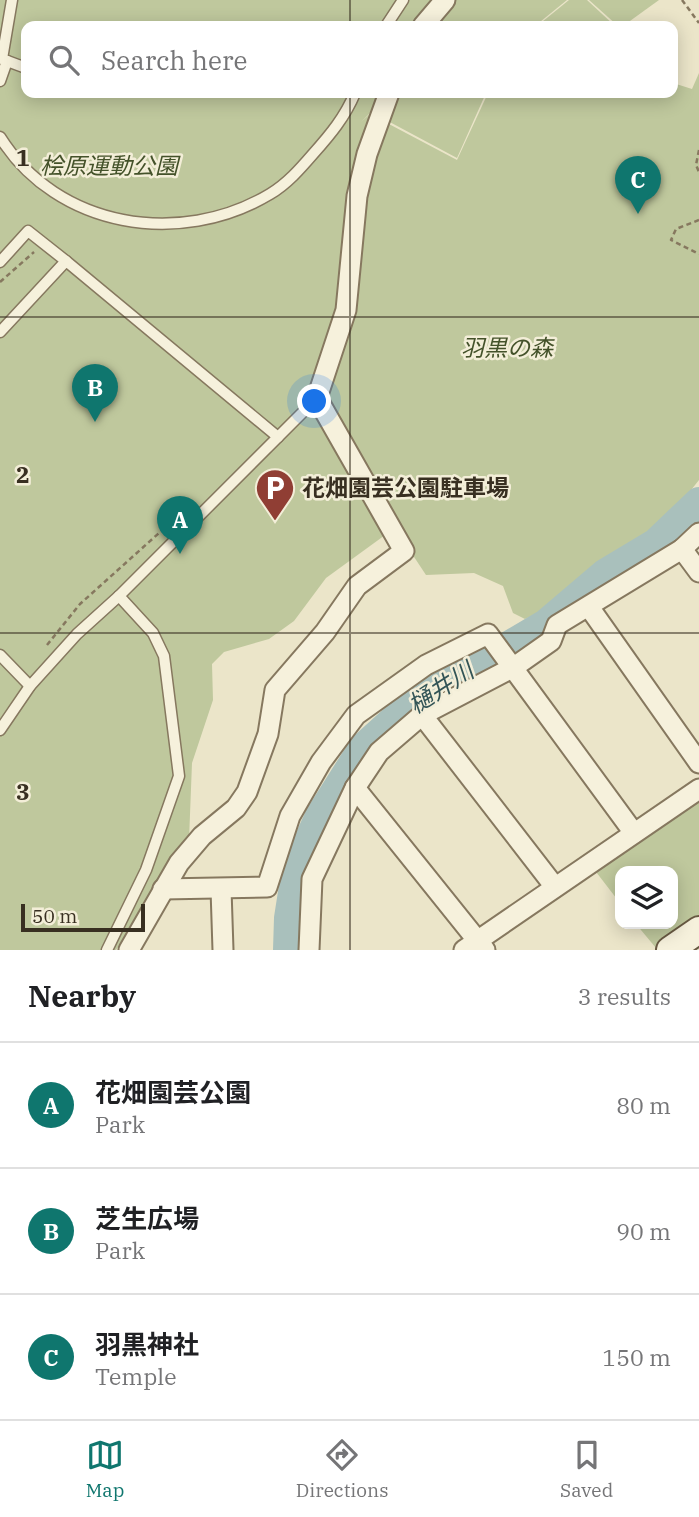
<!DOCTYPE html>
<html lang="en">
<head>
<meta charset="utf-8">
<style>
	:root { --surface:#fff; --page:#f2f2f2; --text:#202124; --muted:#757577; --line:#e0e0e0; --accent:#0f766e }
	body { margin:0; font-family:"IBM Plex Serif","Noto Sans JP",serif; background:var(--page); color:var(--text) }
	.controls { position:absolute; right:21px; bottom:21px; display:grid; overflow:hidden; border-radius:14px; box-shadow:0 4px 18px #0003 }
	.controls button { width:63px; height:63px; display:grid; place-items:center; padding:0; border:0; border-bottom:2px solid var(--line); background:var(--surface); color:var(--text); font:35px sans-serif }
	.scale { position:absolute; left:21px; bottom:18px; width:124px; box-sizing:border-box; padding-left:7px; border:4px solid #382f21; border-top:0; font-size:19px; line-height:24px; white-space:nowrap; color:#382f21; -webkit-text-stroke:5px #f3eed8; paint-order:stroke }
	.you { position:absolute; left:315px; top:402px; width:24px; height:24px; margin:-18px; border:5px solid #fff; border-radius:50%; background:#1a73e8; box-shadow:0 0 0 10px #1a73e833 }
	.badge { display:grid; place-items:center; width:46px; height:46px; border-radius:50%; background:var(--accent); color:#fff; font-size:23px; font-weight:700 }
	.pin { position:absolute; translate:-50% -58px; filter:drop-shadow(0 2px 4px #0008) }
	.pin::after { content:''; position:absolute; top:37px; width:24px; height:21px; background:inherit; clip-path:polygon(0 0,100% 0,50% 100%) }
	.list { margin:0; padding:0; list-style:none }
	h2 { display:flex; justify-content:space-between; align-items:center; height:91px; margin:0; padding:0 28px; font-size:30px }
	h2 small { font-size:23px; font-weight:400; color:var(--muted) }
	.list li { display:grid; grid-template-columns:46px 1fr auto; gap:21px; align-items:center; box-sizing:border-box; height:126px; padding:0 28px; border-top:2px solid var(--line) }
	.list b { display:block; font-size:26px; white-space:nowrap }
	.list p { margin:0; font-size:23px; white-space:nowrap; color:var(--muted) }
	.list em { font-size:23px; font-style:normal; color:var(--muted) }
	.icon { flex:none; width:38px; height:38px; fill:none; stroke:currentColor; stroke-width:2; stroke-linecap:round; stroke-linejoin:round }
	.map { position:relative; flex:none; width:699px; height:950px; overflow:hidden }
	.search { position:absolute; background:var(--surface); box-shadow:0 4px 18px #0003; left:21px; right:21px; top:21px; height:77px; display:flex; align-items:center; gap:18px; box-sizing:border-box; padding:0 24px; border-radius:14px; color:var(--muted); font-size:26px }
	.sheet { height:469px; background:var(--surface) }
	nav { display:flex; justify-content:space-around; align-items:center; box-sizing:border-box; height:98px; border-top:2px solid var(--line); background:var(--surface); font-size:19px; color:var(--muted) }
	nav a { display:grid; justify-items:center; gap:4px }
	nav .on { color:var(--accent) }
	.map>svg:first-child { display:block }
	.green { fill:#bfc89d }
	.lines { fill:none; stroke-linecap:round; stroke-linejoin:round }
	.river { stroke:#a9c0bc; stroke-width:30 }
	.lane-casing { stroke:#86785f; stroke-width:13 }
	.street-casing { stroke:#86785f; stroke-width:23 }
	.secondary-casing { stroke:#685942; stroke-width:30 }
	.path { stroke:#86785f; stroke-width:2.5; stroke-dasharray:5 3.5; stroke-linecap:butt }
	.lane { stroke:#f6f1dc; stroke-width:10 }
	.street { stroke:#f6f1dc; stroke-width:19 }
	.secondary { stroke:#f6f1dc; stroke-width:26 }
	.grid { fill:none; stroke:#382f21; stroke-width:2; stroke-opacity:0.55 }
	.labels { text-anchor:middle; stroke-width:5; stroke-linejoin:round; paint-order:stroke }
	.park-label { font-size:23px; font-style:italic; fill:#44522a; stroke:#f3eed8 }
	.poi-label { font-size:23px; font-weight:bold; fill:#382f21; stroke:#f3eed8; text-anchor:start }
	.water-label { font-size:24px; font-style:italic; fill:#325456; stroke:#f3eed8 }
	.grid-label { font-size:23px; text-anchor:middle; font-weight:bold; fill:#382f21; stroke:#f3eed8; stroke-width:5; stroke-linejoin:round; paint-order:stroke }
</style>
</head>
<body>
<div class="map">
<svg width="699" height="950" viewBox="0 0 699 950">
	<rect width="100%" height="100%" fill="#ebe5c9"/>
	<g class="green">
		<polygon points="0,0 567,0 535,26 26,26 26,93 486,93 457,158 371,112 361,122 370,114 457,160 488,93 673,93 673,83 692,89 699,73 699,480 660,529 605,558 547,609 525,619 513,613 503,586 474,573 426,575 340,445 392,530 326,578 294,621 269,639 224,652 212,664 213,700 192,763 189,840 116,950 0,950"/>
		<polygon points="569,0 587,0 615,26 537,26"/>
		<polygon points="589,0 659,0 623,26 618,26"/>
		<polygon points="699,796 699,919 656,948 636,924 673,924 673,871 620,871 620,903 593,868"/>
	</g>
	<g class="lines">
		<polyline class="river" points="288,950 289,918 297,867 320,816 363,748 415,701 546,624 606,573 656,543 699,502"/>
		<g class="lane-casing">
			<g id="lane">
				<polyline points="12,0 2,59 26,68"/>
				<polyline points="386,26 403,0"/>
				<polyline points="0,81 7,61"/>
				<path d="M 0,137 C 57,228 180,248 270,194 C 287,184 300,169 313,154 C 330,135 345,117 355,93"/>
				<polyline points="0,262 28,231 66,261"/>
				<polyline points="0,332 66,261 278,437"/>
				<polyline points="0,655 30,686"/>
				<polyline points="0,730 30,686 77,634 119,596 317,398"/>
				<polyline points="107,950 146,870 179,776 164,656 153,633 119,596"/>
			</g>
		</g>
		<g class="street-casing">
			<g id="street">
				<polyline points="423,26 445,0"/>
				<polyline points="682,549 699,572"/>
				<polyline points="589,607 699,763"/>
				<polyline points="422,715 555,887"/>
				<polyline points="355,788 485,950"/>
				<polyline points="163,889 267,887 290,816 321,762 356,715 426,665 488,634 634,833"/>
				<polyline points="221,889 223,950"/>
				<polyline points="129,950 179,863 202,836 236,808 247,792 268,734 275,690 325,632 357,586 404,551 317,398 346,310 357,196 367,154 389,93"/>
				<polyline points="309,950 312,879 355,788 379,752 422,715 514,667 551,641 557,625 682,549 699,533"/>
				<polyline points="464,950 699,789"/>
			</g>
		</g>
		<g class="secondary-casing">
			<polyline id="secondary" points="670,950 699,930"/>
		</g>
		<g class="path">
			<polyline points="682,0 699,23"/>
			<polyline points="699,150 696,165 699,172"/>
			<polyline points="699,220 676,229 671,240 699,254"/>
			<polyline points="0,282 34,252"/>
			<polyline points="47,645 80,604 179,515"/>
		</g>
		<use href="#lane" class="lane"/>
		<use href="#street" class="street"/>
		<use href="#secondary" class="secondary"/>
	</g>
	<path class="grid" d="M 350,0 L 350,26M 350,93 L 350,950M 0,317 L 699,317M 0,633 L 699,633"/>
	<defs>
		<g id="parking-pin" transform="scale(2.0125)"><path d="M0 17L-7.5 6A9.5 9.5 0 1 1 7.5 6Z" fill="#903e34" stroke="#f3eed8"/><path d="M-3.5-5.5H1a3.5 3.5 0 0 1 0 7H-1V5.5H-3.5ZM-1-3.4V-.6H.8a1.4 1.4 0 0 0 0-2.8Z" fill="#fff"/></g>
	</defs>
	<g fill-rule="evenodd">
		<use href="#parking-pin" x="275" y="488"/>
	</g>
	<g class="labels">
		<g class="park-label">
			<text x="109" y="174">桧原運動公園</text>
			<text x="507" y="356">羽黒の森</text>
		</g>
		<g class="poi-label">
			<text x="302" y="496">花畑園芸公園駐車場</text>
		</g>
		<g class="water-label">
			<text transform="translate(441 688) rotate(-33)" y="8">樋井川</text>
		</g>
	</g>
	<g class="grid-label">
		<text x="23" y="166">1</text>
		<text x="23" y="483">2</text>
		<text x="23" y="800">3</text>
	</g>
</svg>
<div class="controls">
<button><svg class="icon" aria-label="layers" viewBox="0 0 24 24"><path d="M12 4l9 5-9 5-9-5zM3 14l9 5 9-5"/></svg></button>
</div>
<div class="scale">50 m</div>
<div class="you"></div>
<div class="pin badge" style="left:180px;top:554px">A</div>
<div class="pin badge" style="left:95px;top:422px">B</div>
<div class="pin badge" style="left:638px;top:214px">C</div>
<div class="search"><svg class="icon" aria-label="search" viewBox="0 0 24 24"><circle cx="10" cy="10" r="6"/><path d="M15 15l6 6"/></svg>Search here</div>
</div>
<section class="sheet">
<h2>Nearby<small>3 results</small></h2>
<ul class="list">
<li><span class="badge">A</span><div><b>花畑園芸公園</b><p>Park</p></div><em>80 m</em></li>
<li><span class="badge">B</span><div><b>芝生広場</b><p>Park</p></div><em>90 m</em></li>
<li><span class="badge">C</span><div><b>羽黒神社</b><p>Temple</p></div><em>150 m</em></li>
</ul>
</section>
<nav>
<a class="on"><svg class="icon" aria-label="map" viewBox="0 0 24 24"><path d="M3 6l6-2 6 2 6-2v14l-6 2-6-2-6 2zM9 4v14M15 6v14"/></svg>Map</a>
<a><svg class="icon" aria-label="directions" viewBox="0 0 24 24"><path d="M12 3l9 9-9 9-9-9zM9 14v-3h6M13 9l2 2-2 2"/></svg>Directions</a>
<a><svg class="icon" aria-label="saved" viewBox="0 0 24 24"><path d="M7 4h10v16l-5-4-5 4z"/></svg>Saved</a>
</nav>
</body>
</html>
